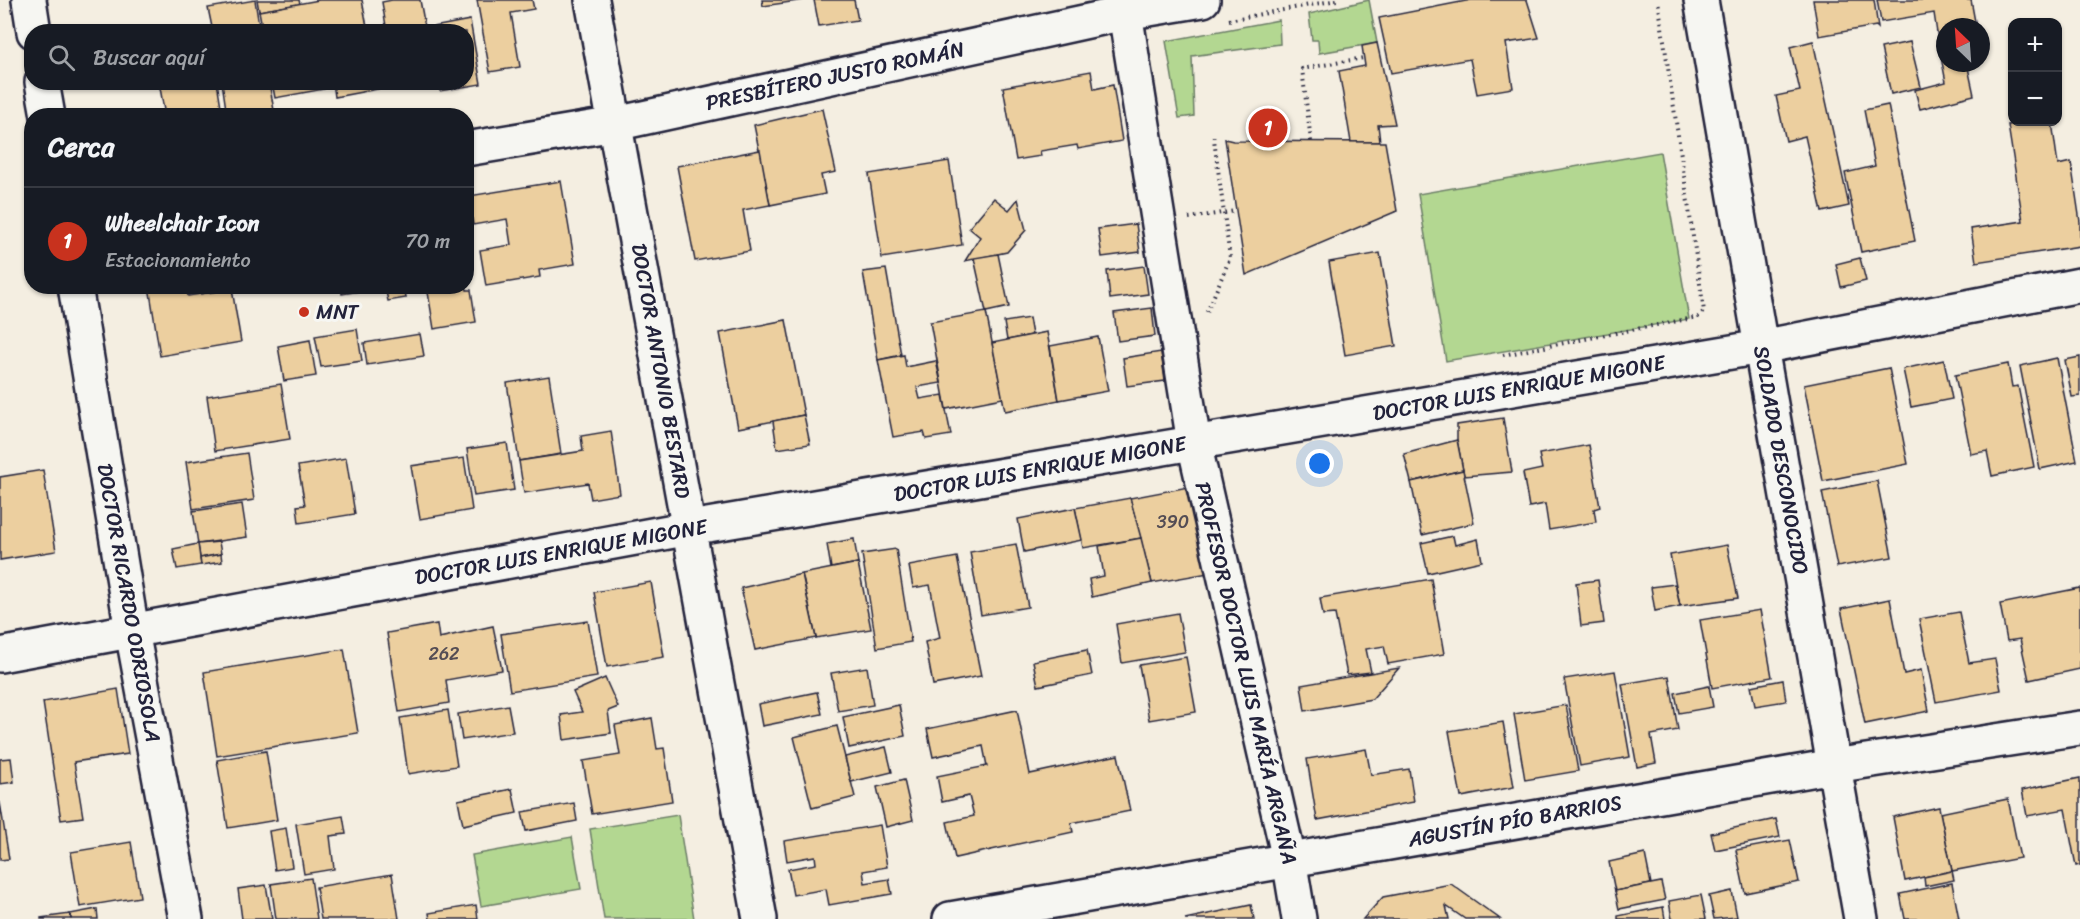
<!DOCTYPE html>
<html lang="es">
<head>
<meta charset="utf-8">
<style>
	:root { --surface:#171b24; --page:#242831; --text:#f1f3f6; --muted:#9ea1a6; --line:#363941; --accent:#c8321e }
	body { margin:0; font-family:Sriracha,sans-serif; background:var(--page); color:var(--text) }
	.controls { position:absolute; right:18px; top:18px; display:grid; overflow:hidden; border-radius:12px; box-shadow:0 2px 4px #0004 }
	.controls button { width:54px; height:54px; display:grid; place-items:center; padding:0; border:0; border-bottom:2px solid var(--line); background:var(--surface); color:var(--text); font:30px sans-serif }
	.compass { position:absolute; left:1936px; top:18px; width:54px; height:54px; border-radius:50%; background:var(--surface); box-shadow:0 2px 4px #0004; rotate:335deg }
	.you { position:absolute; left:1320px; top:464px; width:21px; height:21px; margin:-15px; border:4px solid #fff; border-radius:50%; background:#1a73e8; box-shadow:0 0 0 9px #1a73e833 }
	.badge { display:grid; place-items:center; width:39px; height:39px; border-radius:50%; background:var(--accent); color:#fff; font-size:20px; font-weight:700 }
	.pin { position:absolute; translate:-50% -50%; border:3px solid #fff; box-shadow:0 2px 6px #0006 }
	.list { margin:0; padding:0; list-style:none }
	h2 { display:flex; justify-content:space-between; align-items:center; height:78px; margin:0; padding:0 24px; font-size:26px }
	h2 small { font-size:20px; font-weight:400; color:var(--muted) }
	.list li { display:grid; grid-template-columns:39px 1fr auto; gap:18px; align-items:center; box-sizing:border-box; height:108px; padding:0 24px; border-top:2px solid var(--line) }
	.list b { display:block; font-size:22px; white-space:nowrap }
	.list p { margin:0; font-size:20px; white-space:nowrap; color:var(--muted) }
	.list em { font-size:20px; font-style:normal; color:var(--muted) }
	.icon { flex:none; width:33px; height:33px; fill:none; stroke:currentColor; stroke-width:2; stroke-linecap:round; stroke-linejoin:round }
	.map { position:relative; flex:none; width:2080px; height:919px; overflow:hidden }
	.search { position:absolute; background:var(--surface); box-shadow:0 2px 4px #0004; left:24px; top:24px; width:450px; height:66px; display:flex; align-items:center; gap:15px; box-sizing:border-box; padding:0 21px; border-radius:24px; color:var(--muted); font-size:22px }
	.panel { position:absolute; background:var(--surface); box-shadow:0 2px 4px #0004; left:24px; top:108px; width:450px; height:186px; border-radius:24px }
	.map>svg:first-child { display:block }
	.green { fill:#b3d791; stroke:#6a7c66; stroke-width:1.5 }
	.building { fill:#eccf9f; stroke:#22223b; stroke-width:1.5 }
	.lines { fill:none; stroke-linecap:round; stroke-linejoin:round }
	.street-casing { stroke:#22223b; stroke-width:38 }
	.secondary-casing { stroke:#22223b; stroke-width:38 }
	.path { stroke:#22223b; stroke-width:4; stroke-dasharray:1.5 4.5; stroke-linecap:butt }
	.street { stroke:#f6f6f2; stroke-width:33 }
	.secondary { stroke:#f6f6f2; stroke-width:33 }
	.poi-dot { fill:#c8321e; stroke:#f6f6f2; stroke-width:2 }
	.labels { text-anchor:middle; stroke-width:6; stroke-linejoin:round; paint-order:stroke }
	.number-label { font-size:18px; fill:#544d54 }
	.street-label { font-size:21px; fill:#22223b; stroke:#f6f6f2 }
	.poi-label { font-size:21px; fill:#22223b; stroke:#f6f6f2; text-anchor:start }
</style>
</head>
<body>
<div class="map">
<svg width="2080" height="919" viewBox="0 0 2080 919">
	<rect width="100%" height="100%" fill="#f4eee1"/>
	<filter id="ink" filterUnits="userSpaceOnUse"><feTurbulence type="fractalNoise" baseFrequency=".0167" numOctaves="2"/><feDisplacementMap in="SourceGraphic" scale="12" xChannelSelector="R" yChannelSelector="G"/><feConvolveMatrix kernelMatrix="1 2 1 2 8 2 1 2 1" color-interpolation-filters="sRGB"/></filter>
	<g filter="url(#ink)">
		<g class="green">
			<polygon points="1369,0 1377,43 1319,53 1318,40 1312,40 1309,14"/>
			<polygon points="1279,20 1280,44 1192,56 1194,116 1179,118 1166,41"/>
			<polygon points="1660,152 1689,319 1446,361 1418,194"/>
			<polygon points="678,815 694,919 604,919 590,829"/>
			<polygon points="572,837 581,889 481,906 472,855"/>
		</g>
		<g class="building">
			<polygon points="255,0 260,32 213,32 208,8"/>
			<polygon points="257,0 299,0 300,4 259,11"/>
			<polygon points="319,0 362,0 368,32 263,32 259,11"/>
			<polygon points="392,0 420,0 426,32 387,32 382,2"/>
			<polygon points="477,0 532,0 534,9 511,13 520,67 490,72"/>
			<polygon points="762,0 805,0 763,6"/>
			<polygon points="814,0 854,0 858,20 819,26"/>
			<polygon points="1471,0 1527,0 1539,38 1506,43 1513,88 1477,94 1470,59 1391,73 1379,18"/>
			<polygon points="1813,0 1874,0 1878,28 1876,26 1819,36"/>
			<polygon points="1877,0 1971,0 1976,27 1945,27 1945,53 1940,53 1934,13 1881,22"/>
			<polygon points="470,20 481,84 440,91 438,82 466,82 466,32 429,32 428,28"/>
			<polygon points="1813,41 1849,206 1822,212 1805,136 1786,141 1776,96 1800,91 1790,47"/>
			<polygon points="1910,42 1921,87 1891,94 1881,48"/>
			<polygon points="1377,43 1395,124 1378,125 1380,142 1351,142 1339,71 1365,66 1362,46"/>
			<polygon points="1945,56 1945,63 1967,63 1974,95 1920,109 1915,90 1946,82 1941,57"/>
			<polygon points="1091,71 1094,89 1113,85 1122,141 1078,149 1077,145 1040,151 1041,156 1016,160 1003,87"/>
			<polygon points="159,82 217,82 222,113 208,116 165,116"/>
			<polygon points="222,82 269,82 275,116 227,116"/>
			<polygon points="323,82 324,89 275,98 272,82"/>
			<polygon points="333,82 377,82 378,89 335,97"/>
			<polygon points="1888,105 1915,241 1861,252 1845,173 1875,166 1864,110"/>
			<polygon points="822,109 836,172 821,175 825,194 770,205 754,125"/>
			<polygon points="2033,122 2052,122 2058,165 2071,162 2080,222 2080,246 1976,262 1971,229 2023,221 2008,125"/>
			<polygon points="1225,139 1233,141 1385,142 1397,211 1246,275"/>
			<polygon points="760,150 770,205 743,210 750,251 695,261 677,166"/>
			<polygon points="949,161 962,245 882,258 869,174"/>
			<polygon points="561,181 575,264 539,270 540,277 486,286 480,250 511,245 507,219 473,225 469,196"/>
			<polygon points="994,198 1009,210 1018,199 1026,230 1007,252 965,261 980,237 969,228"/>
			<polygon points="1136,224 1140,252 1102,257 1098,229"/>
			<polygon points="1380,253 1396,346 1345,355 1329,262"/>
			<polygon points="998,254 1009,307 986,312 974,258"/>
			<polygon points="1860,258 1866,281 1841,287 1836,264"/>
			<polygon points="1144,266 1148,294 1110,299 1107,271"/>
			<polygon points="886,269 901,355 878,360 863,272"/>
			<polygon points="149,286 186,286 188,296 232,289 241,342 160,356"/>
			<polygon points="341,286 404,286 406,298 388,301 385,287 342,294"/>
			<polygon points="427,286 466,286 467,290 471,290 476,322 434,329"/>
			<polygon points="1152,308 1155,336 1118,341 1114,313"/>
			<polygon points="986,312 1003,398 946,409 930,322"/>
			<polygon points="1029,318 1032,335 1007,340 1004,322"/>
			<polygon points="786,320 804,415 738,428 720,333"/>
			<polygon points="357,329 362,361 321,367 315,336"/>
			<polygon points="1047,332 1059,400 1005,411 992,343"/>
			<polygon points="420,334 424,356 367,365 364,343"/>
			<polygon points="1098,337 1108,391 1059,400 1050,346"/>
			<polygon points="310,340 316,376 284,381 278,346"/>
			<polygon points="1161,352 1165,381 1127,386 1123,358"/>
			<polygon points="904,355 906,367 936,361 941,383 917,387 920,399 943,395 951,435 926,439 924,432 893,437 878,360"/>
			<polygon points="2080,357 2080,396 2072,397 2065,360"/>
			<polygon points="2057,358 2077,461 2040,469 2020,366"/>
			<polygon points="1944,360 1952,399 1911,407 1903,369"/>
			<polygon points="2008,364 2012,387 2018,386 2034,467 1992,476 1987,451 1971,454 1955,375"/>
			<polygon points="1889,368 1908,464 1823,481 1804,385"/>
			<polygon points="549,376 561,454 519,461 507,383"/>
			<polygon points="281,384 290,439 215,451 207,396"/>
			<polygon points="804,415 810,444 777,449 773,421"/>
			<polygon points="1503,418 1512,472 1464,476 1457,440 1457,425"/>
			<polygon points="611,431 620,494 591,499 588,483 524,493 519,461 583,451 581,436"/>
			<polygon points="1457,440 1463,470 1411,482 1404,454"/>
			<polygon points="507,443 514,490 474,496 467,449"/>
			<polygon points="1589,445 1600,507 1594,509 1596,522 1549,530 1545,504 1529,507 1523,473 1542,469 1539,454"/>
			<polygon points="247,453 254,500 193,509 186,462"/>
			<polygon points="346,458 355,514 299,523 297,506 305,505 298,466"/>
			<polygon points="464,458 472,510 420,519 411,466"/>
			<polygon points="43,470 56,551 0,560 0,477"/>
			<polygon points="1463,470 1474,523 1422,535 1411,482"/>
			<polygon points="1877,481 1892,557 1837,567 1822,492"/>
			<polygon points="1188,487 1220,571 1152,583 1130,498"/>
			<polygon points="1130,498 1141,538 1083,548 1075,508"/>
			<polygon points="242,504 247,537 198,544 193,511"/>
			<polygon points="1075,508 1082,540 1024,552 1018,519"/>
			<polygon points="1453,536 1455,545 1478,539 1482,561 1428,573 1421,543"/>
			<polygon points="1141,538 1152,583 1092,597 1089,579 1104,576 1099,546"/>
			<polygon points="854,539 858,563 831,568 827,544"/>
			<polygon points="219,542 221,554 200,558 198,544"/>
			<polygon points="198,544 201,565 177,569 173,549"/>
			<polygon points="1016,544 1028,607 981,615 970,552"/>
			<polygon points="1727,545 1738,598 1680,606 1670,555"/>
			<polygon points="896,549 911,642 877,648 862,554"/>
			<polygon points="221,554 222,562 201,565 200,558"/>
			<polygon points="957,557 981,676 933,685 925,642 940,638 930,585 913,588 909,566"/>
			<polygon points="858,563 871,629 816,638 802,574"/>
			<polygon points="802,574 816,638 755,650 741,588"/>
			<polygon points="1431,579 1444,654 1388,664 1384,646 1366,649 1371,672 1347,675 1335,614 1323,615 1320,598"/>
			<polygon points="1598,580 1604,623 1581,626 1576,583"/>
			<polygon points="651,582 664,657 607,667 594,592"/>
			<polygon points="1675,584 1680,606 1655,611 1651,587"/>
			<polygon points="2080,588 2080,669 2029,680 2020,639 2007,641 2000,604"/>
			<polygon points="1890,599 1904,674 1921,670 1929,711 1865,724 1841,609"/>
			<polygon points="1760,610 1772,677 1712,688 1700,620"/>
			<polygon points="1959,612 1969,663 1995,659 2001,690 1936,702 1919,619"/>
			<polygon points="1178,613 1185,652 1122,663 1116,624"/>
			<polygon points="588,621 597,677 510,691 501,634"/>
			<polygon points="437,624 439,638 493,626 502,670 446,680 449,703 399,712 387,633"/>
			<polygon points="344,649 358,733 217,756 204,672"/>
			<polygon points="1087,650 1092,675 1038,686 1033,661"/>
			<polygon points="1186,657 1196,712 1149,720 1139,665"/>
			<polygon points="867,667 873,705 838,711 831,673"/>
			<polygon points="1399,668 1372,699 1305,711 1301,685"/>
			<polygon points="1615,671 1630,757 1580,766 1564,679"/>
			<polygon points="1669,676 1678,730 1651,735 1656,763 1637,767 1622,684"/>
			<polygon points="605,678 618,707 608,711 611,733 564,740 561,715 582,712 573,692"/>
			<polygon points="1783,680 1786,701 1755,706 1751,686"/>
			<polygon points="1709,686 1713,707 1679,713 1675,693"/>
			<polygon points="118,689 128,754 74,762 83,817 61,820 43,702"/>
			<polygon points="817,692 822,714 762,726 758,704"/>
			<polygon points="508,705 513,732 462,740 458,714"/>
			<polygon points="899,705 905,736 849,748 843,717"/>
			<polygon points="1566,705 1578,771 1525,780 1514,714"/>
			<polygon points="448,710 457,766 408,774 400,718"/>
			<polygon points="1017,710 1030,774 1118,755 1130,811 1071,823 1073,832 955,858 947,822 974,816 969,796 942,802 937,776 987,766 983,746 933,757 927,729"/>
			<polygon points="652,718 657,749 664,748 672,801 592,814 583,761 620,755 615,725"/>
			<polygon points="1503,722 1514,787 1461,797 1449,731"/>
			<polygon points="837,726 855,797 812,808 794,737"/>
			<polygon points="886,747 892,772 851,782 845,757"/>
			<polygon points="1366,749 1371,775 1409,769 1414,802 1317,820 1307,759"/>
			<polygon points="266,751 277,820 228,828 217,760"/>
			<polygon points="11,758 14,782 0,784 0,759"/>
			<polygon points="2080,778 2080,865 2076,866 2065,809 2027,816 2022,790"/>
			<polygon points="904,780 913,820 886,827 877,787"/>
			<polygon points="512,789 517,813 463,825 458,800"/>
			<polygon points="2008,799 2020,858 1952,871 1940,813"/>
			<polygon points="0,802 9,859 0,860"/>
			<polygon points="574,803 577,821 526,831 522,812"/>
			<polygon points="1939,807 1952,871 1905,881 1893,817"/>
			<polygon points="343,816 346,834 330,836 334,869 304,874 296,824"/>
			<polygon points="1776,819 1780,837 1715,850 1711,833"/>
			<polygon points="880,825 887,867 863,871 865,883 889,879 892,894 829,905 826,889 793,895 788,869 816,864 815,856 787,861 784,841"/>
			<polygon points="286,828 292,867 275,870 269,831"/>
			<polygon points="1790,840 1799,882 1745,893 1736,850"/>
			<polygon points="131,842 140,897 80,907 71,852"/>
			<polygon points="1645,854 1651,884 1615,891 1609,862"/>
			<polygon points="1952,871 1954,880 1925,886 1924,877"/>
			<polygon points="392,874 399,919 321,919 316,887"/>
			<polygon points="311,878 317,919 276,919 271,884"/>
			<polygon points="1661,882 1665,900 1619,909 1615,891"/>
			<polygon points="1952,883 1959,919 1905,919 1900,894"/>
			<polygon points="1451,884 1500,919 1465,919 1446,906 1449,919 1363,919 1383,897"/>
			<polygon points="266,885 272,919 242,919 238,889"/>
			<polygon points="1732,891 1737,917 1714,919 1709,896"/>
			<polygon points="1701,895 1706,919 1672,919 1669,901"/>
			<polygon points="476,905 478,919 430,919 429,913"/>
			<polygon points="1251,905 1254,919 1185,919"/>
			<polygon points="1663,907 1665,919 1618,919 1618,916"/>
			<polygon points="97,909 98,919 71,919 70,914"/>
			<polygon points="70,914 71,919 41,919 41,918"/>
		</g>
		<g class="lines">
			<g class="street-casing">
				<g id="street">
					<polyline points="29,0 34,32"/>
					<polyline points="592,0 760,919"/>
					<polyline points="1123,0 1194,443 1289,859 1299,919"/>
					<polyline points="1701,0 1761,347 2080,285"/>
					<polyline points="42,82 48,116"/>
					<polyline points="466,149 615,124 1125,13 1203,0"/>
					<polyline points="75,286 132,631 186,919"/>
					<polyline points="950,919 1834,766 1861,919"/>
				</g>
			</g>
			<g class="secondary-casing">
				<polyline id="secondary" points="0,655 690,528 1761,347 1834,766 2080,728"/>
			</g>
			<g class="path">
				<polyline points="1229,20 1337,0"/>
				<polyline points="1311,141 1302,69 1363,58"/>
				<polyline points="1189,218 1236,211"/>
				<polyline points="1207,312 1230,258 1213,132"/>
				<polyline points="1503,355 1698,317 1704,311 1658,0"/>
			</g>
			<use href="#street" class="street"/>
			<use href="#secondary" class="secondary"/>
		</g>
	</g>
	<circle class="poi-dot" cx="304" cy="312" r="6"/>
	<g class="labels">
		<g class="number-label">
			<text x="1173" y="528">390</text>
			<text x="444" y="660">262</text>
		</g>
		<g class="street-label">
			<text transform="translate(835 76) rotate(-12)" y="7">PRESBÍTERO JUSTO ROMÁN</text>
			<text transform="translate(661 371) rotate(80)" y="7">DOCTOR ANTONIO BESTARD</text>
			<text transform="translate(1519 388) rotate(-10)" y="7">DOCTOR LUIS ENRIQUE MIGONE</text>
			<text transform="translate(1781 460) rotate(80)" y="7">SOLDADO DESCONOCIDO</text>
			<text transform="translate(1040 469) rotate(-10)" y="7">DOCTOR LUIS ENRIQUE MIGONE</text>
			<text transform="translate(561 552) rotate(-10)" y="7">DOCTOR LUIS ENRIQUE MIGONE</text>
			<text transform="translate(129 603) rotate(80)" y="7">DOCTOR RICARDO ODRIOSOLA</text>
			<text transform="translate(1246 673) rotate(77)" y="7">PROFESOR DOCTOR LUIS MARÍA ARGAÑA</text>
			<text transform="translate(1515 821) rotate(-10)" y="7">AGUSTÍN PÍO BARRIOS</text>
		</g>
		<g class="poi-label">
			<text x="316" y="319">MNT</text>
		</g>
	</g>
</svg>
<div class="controls">
<button>+</button>
<button>−</button>
</div>
<svg class="compass" viewBox="-18 -18 36 36"><path d="M0-13l5 13h-10z" fill="#e53935"/><path d="M0 13l5-13h-10z" fill="#9ea1a6"/></svg>
<div class="you"></div>
<div class="pin badge" style="left:1268px;top:128px">1</div>
<div class="search"><svg class="icon" aria-label="search" viewBox="0 0 24 24"><circle cx="10" cy="10" r="6"/><path d="M15 15l6 6"/></svg>Buscar aquí</div>
<section class="panel">
<h2>Cerca<small></small></h2>
<ul class="list">
<li><span class="badge">1</span><div><b>Wheelchair Icon</b><p>Estacionamiento</p></div><em>70 m</em></li>
</ul>
</section>
</div>
</body>
</html>
